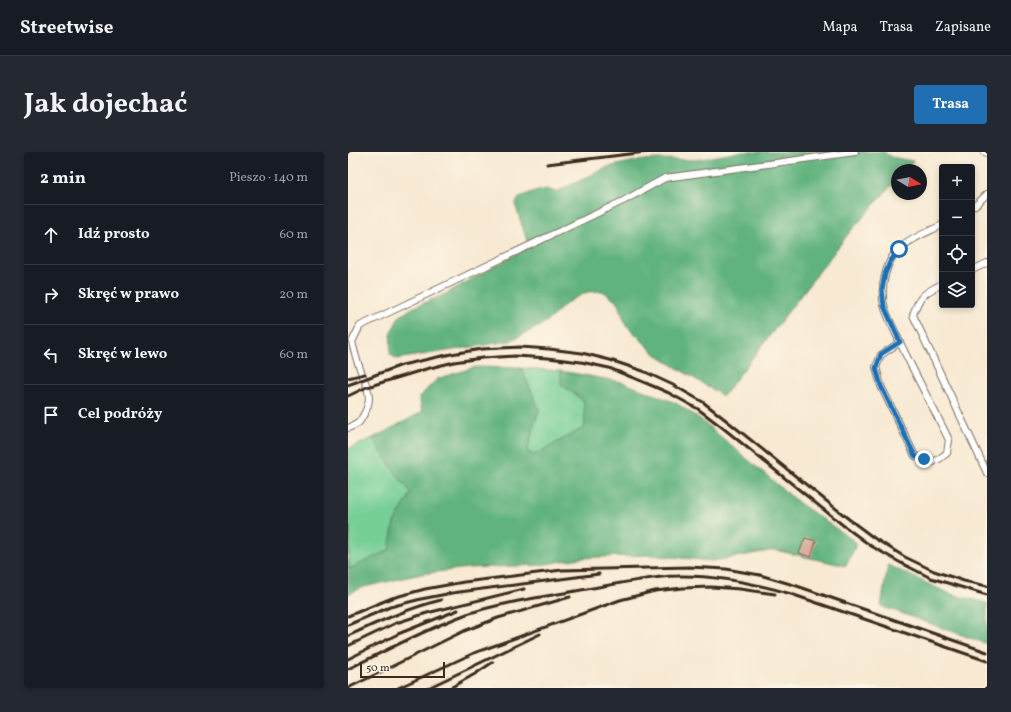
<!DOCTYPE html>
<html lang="pl">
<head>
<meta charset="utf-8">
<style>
	:root { --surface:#171b24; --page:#242831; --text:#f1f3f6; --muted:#9ea1a6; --line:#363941; --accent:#1f6fb2 }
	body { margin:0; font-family:Vollkorn,serif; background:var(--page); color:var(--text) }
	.controls { position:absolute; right:12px; top:12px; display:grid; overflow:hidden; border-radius:4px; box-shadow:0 2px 6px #0003 }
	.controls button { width:36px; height:36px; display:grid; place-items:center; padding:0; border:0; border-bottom:1px solid var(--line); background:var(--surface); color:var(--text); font:20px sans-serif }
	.compass { position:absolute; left:543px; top:12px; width:36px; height:36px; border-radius:50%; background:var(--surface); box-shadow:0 2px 6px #0003; rotate:100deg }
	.scale { position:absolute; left:12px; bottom:10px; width:85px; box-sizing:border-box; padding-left:4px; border:2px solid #3b2a1e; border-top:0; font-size:11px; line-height:14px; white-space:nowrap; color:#3b2a1e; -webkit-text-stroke:3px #fcf5e5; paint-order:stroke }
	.stop { position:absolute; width:12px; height:12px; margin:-9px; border:3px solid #1f6fb2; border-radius:50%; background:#fff }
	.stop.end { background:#1f6fb2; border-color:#fff; box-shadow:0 1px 4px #0008 }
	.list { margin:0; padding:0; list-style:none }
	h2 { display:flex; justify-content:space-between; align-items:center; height:52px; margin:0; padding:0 16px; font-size:17px }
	h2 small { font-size:13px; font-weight:400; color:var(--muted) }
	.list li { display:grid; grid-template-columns:26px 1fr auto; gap:12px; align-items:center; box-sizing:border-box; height:60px; padding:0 16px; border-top:1px solid var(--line) }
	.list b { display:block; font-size:15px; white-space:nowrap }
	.list em { font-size:13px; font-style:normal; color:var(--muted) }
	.icon { flex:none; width:22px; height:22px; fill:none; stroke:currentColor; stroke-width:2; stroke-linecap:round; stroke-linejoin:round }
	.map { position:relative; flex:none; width:639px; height:536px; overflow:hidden; border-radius:4px }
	header { display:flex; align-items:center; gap:24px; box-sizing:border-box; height:56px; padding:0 20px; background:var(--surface); border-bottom:1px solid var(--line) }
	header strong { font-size:19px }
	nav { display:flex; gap:22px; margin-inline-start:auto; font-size:14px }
	.intro { display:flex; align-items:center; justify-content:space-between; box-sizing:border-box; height:96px; padding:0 24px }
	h1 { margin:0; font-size:28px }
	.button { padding:10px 18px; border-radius:4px; background:var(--accent); color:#fff; font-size:14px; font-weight:700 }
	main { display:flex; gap:24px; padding:0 24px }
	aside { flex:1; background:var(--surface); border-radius:4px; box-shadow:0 2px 6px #0003 }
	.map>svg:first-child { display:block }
	.green { fill:#76cf95; stroke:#587c5a }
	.forest { fill:#60b27e; stroke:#4e6e4e }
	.building { fill:#daa797 }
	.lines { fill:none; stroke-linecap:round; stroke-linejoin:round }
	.service-casing { stroke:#7d6d5d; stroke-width:8 }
	.service { stroke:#fff; stroke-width:6 }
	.rail { stroke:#3b2a1e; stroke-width:3 }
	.route { stroke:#1f6fb2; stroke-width:5 }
</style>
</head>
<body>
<header>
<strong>Streetwise</strong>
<nav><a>Mapa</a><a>Trasa</a><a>Zapisane</a></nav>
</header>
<div class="intro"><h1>Jak dojechać</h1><a class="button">Trasa</a></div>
<main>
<aside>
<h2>2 min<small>Pieszo · 140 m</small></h2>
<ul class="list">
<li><svg class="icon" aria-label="ahead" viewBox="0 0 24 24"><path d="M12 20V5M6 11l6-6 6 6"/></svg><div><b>Idź prosto</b></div><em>60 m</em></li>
<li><svg class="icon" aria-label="right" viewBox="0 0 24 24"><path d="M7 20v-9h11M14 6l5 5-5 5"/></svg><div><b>Skręć w prawo</b></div><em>20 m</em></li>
<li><svg class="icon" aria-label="left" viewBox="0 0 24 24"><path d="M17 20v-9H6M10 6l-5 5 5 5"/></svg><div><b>Skręć w lewo</b></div><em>60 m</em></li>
<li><svg class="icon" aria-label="arrive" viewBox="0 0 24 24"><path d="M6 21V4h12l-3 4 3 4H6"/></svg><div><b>Cel podróży</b></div></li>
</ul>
</aside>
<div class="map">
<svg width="639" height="536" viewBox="0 0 639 536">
	<rect width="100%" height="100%" fill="#fcf5e5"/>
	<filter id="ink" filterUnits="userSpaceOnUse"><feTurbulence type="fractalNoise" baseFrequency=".025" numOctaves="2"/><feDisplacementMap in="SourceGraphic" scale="8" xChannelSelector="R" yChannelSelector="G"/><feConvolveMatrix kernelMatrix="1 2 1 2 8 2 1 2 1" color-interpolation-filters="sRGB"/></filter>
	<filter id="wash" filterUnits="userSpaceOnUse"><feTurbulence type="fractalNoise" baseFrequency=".012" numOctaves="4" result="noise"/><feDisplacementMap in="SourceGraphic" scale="16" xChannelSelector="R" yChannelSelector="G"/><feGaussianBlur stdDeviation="0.9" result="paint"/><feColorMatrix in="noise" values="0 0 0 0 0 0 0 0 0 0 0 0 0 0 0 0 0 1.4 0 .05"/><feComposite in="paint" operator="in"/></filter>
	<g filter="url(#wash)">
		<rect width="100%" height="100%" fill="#f8e9d2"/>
		<g class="green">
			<polygon points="173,216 213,219 213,232 236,249 237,275 186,303 179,299 191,257"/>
			<polygon points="25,286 44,316 64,341 46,371 41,398 1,417 2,375 0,374 0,297"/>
		</g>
		<g class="forest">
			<polygon points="392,0 536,0 543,5 565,9 557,18 549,18 549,27 501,81 375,244 308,203 278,173 270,151 255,139 239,140 220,150 204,165 192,174 162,189 48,207 42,202 43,180 51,165 64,156 97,142 181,95 167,52 172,45 184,40 199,37 208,40 260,15 287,9 309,7 348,8"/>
			<polygon points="127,215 173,216 191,257 179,299 186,303 237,275 236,249 213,232 213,219 274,230 328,251 352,267 450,350 509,391 498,414 427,398 365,409 301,403 233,406 192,413 120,416 73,422 16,435 0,442 0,374 2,375 1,417 41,398 46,371 63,341 44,316 25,286 74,260 71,245 89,227"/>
			<polygon points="540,413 602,442 639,451 639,492 533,454"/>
		</g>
		<g id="blocks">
			<polygon class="building" points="457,386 468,389 463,405 451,401"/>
		</g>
	</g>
	<g filter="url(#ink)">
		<use href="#blocks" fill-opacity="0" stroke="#7d6d5d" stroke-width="1"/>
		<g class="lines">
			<g class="service-casing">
				<g id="service">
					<polyline points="636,0 639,1"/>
					<polyline points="624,55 630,51 639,42"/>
					<polyline points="624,118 639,111"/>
					<path d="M 594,132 C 576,141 571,144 565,163 L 639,321"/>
					<path d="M 552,190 L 533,203 L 528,215 L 533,234 L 567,304 L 585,310 L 591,307 L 599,301 L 601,288 C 584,253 565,219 549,184 C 545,175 538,162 536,153 C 532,136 538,108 551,97 C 563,86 580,80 594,73"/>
					<path d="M 0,276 C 10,272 11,272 16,262 C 27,244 17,232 11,214 C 8,206 6,198 4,190 L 12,174 L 275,49 L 317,26 L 507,0"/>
				</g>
			</g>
			<use href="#service" class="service"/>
			<g class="rail">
				<polyline points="199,12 298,0"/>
				<polyline points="0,226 17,222"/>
				<polyline points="0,233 54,213 103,202 134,197 172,195 201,197 234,201 262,208 295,219 325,233 355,250 383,272 502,368 526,386 557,405 586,419 616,429 639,434"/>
				<polyline points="0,244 19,235 78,217 106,210 134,206 167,204 200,206 233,210 261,216 293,229 321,241 350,257 375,276 496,374 523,394 553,411 583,426 616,436 639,443"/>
				<polyline points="0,464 44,446 77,437 116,430 214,418 341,415 378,417 412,423 449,434 639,500"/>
				<polyline points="0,473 42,455 73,447 104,441 251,422"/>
				<path d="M 0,484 C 30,470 61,456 93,448"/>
				<polyline points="0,494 48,471 79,461 176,437"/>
				<polyline points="0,507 50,482 110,458"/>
				<path d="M 0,517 C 39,498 78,477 119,462 C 152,451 188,446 222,440 C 239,437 256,434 273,431 C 292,428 311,424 330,424 C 369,423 406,431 443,442 L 639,509"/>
				<polyline points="0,536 116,479 150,466 222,445"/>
				<polyline points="50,536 126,501 272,448 307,439 335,436 363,435 392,437 427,442"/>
				<polyline points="80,536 192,482"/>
				<polyline points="102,536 127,522 145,510"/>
			</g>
		</g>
	</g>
	<g class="lines" filter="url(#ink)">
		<polyline class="route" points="551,97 542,110 537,122 534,138 536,154 552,190 533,202 528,216 533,234 567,304 576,307"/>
	</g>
</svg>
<div class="controls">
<button>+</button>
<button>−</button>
<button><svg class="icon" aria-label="locate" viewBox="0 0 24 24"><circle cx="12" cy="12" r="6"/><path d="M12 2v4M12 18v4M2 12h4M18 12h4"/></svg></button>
<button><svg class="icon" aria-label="layers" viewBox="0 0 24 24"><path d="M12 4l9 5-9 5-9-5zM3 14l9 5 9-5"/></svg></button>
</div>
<svg class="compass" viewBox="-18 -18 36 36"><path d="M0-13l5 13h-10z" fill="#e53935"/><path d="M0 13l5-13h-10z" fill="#9ea1a6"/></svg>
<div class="scale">50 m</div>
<div class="stop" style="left:551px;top:97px"></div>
<div class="stop end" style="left:576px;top:307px"></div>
</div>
</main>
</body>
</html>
